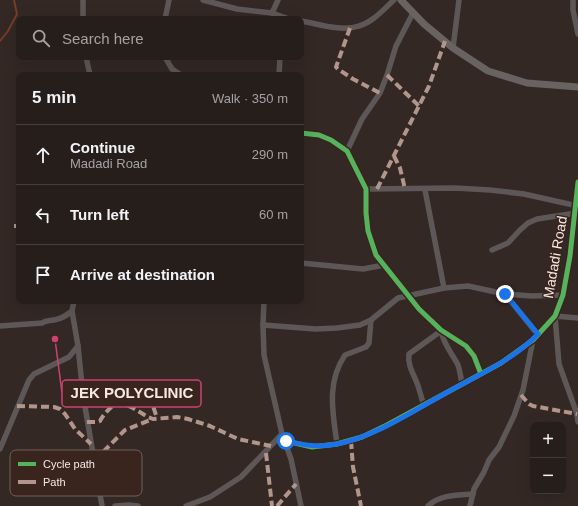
<!DOCTYPE html>
<html lang="en">
<head>
<meta charset="utf-8">
<style>
	:root { --surface:#261e1b; --page:#322b28; --text:#f1f3f6; --muted:#a4a2a3; --line:#423c3a }
	body { margin:0; font-family:Arial,sans-serif; background:var(--page); color:var(--text) }
	.controls { position:absolute; right:12px; bottom:12px; display:grid; overflow:hidden; border-radius:8px; box-shadow:0 4px 16px #0002 }
	.controls button { width:36px; height:36px; display:grid; place-items:center; padding:0; border:0; border-bottom:1px solid var(--line); background:var(--surface); color:var(--text); font:20px sans-serif }
	.stop { position:absolute; width:12px; height:12px; margin:-9px; border:3px solid #1a73e8; border-radius:50%; background:#fff }
	.stop.end { background:#1a73e8; border-color:#fff; box-shadow:0 1px 4px #0008 }
	.list { margin:0; padding:0; list-style:none }
	h2 { display:flex; justify-content:space-between; align-items:center; height:52px; margin:0; padding:0 16px; font-size:17px }
	h2 small { font-size:13px; font-weight:400; color:var(--muted) }
	.list li { display:grid; grid-template-columns:26px 1fr auto; gap:12px; align-items:center; box-sizing:border-box; height:60px; padding:0 16px; border-top:1px solid var(--line) }
	.list b { display:block; font-size:15px; white-space:nowrap }
	.list p { margin:0; font-size:13px; white-space:nowrap; color:var(--muted) }
	.list em { font-size:13px; font-style:normal; color:var(--muted) }
	.icon { flex:none; width:22px; height:22px; fill:none; stroke:currentColor; stroke-width:2; stroke-linecap:round; stroke-linejoin:round }
	.map { position:relative; flex:none; width:578px; height:506px; overflow:hidden }
	.search { position:absolute; background:var(--surface); box-shadow:0 4px 16px #0002; left:16px; top:16px; width:288px; height:44px; display:flex; align-items:center; gap:10px; box-sizing:border-box; padding:0 14px; border-radius:8px; color:var(--muted); font-size:15px }
	.panel { position:absolute; background:var(--surface); box-shadow:0 4px 16px #0002; left:16px; top:72px; width:288px; height:232px; border-radius:8px }
	.map>svg:first-child { display:block }
	.lines { fill:none; stroke-linecap:round; stroke-linejoin:round }
	.stream { stroke:#783b27; stroke-width:2 }
	.minor { stroke:#5d5857; stroke-width:5.5 }
	.secondary { stroke:#686360; stroke-width:7 }
	.quiet { stroke:#b2968c; stroke-width:4; stroke-dasharray:8 4; stroke-linecap:butt }
	.cycleway-casing { stroke:#39251e; stroke-width:8 }
	.cycleway { stroke:#56b35d; stroke-width:5 }
	.route { stroke:#1a73e8; stroke-width:5 }
	.labels { text-anchor:middle; stroke-width:3; stroke-linejoin:round; paint-order:stroke }
	.street-label { font-size:14px; fill:#f6e8e3; stroke:#39251e }
	.key { fill:#39251e; stroke:#726059; stroke-width:1 }
	.key-label { font-size:11px; fill:#f6e8e3 }
	.leader { fill:none; stroke:#cc4276; stroke-width:1.5 }
	.callout-dot { fill:#cc4276; stroke:#39251e; stroke-width:1.5 }
	.callout { fill:#39251e; stroke:#cc4276; stroke-width:1.5 }
	.callout-label { font-size:15px; text-anchor:middle; font-weight:bold; fill:#f6e8e3 }
</style>
</head>
<body>
<div class="map">
<svg width="578" height="506" viewBox="0 0 578 506">
	<rect width="100%" height="100%" fill="#332824"/>
	<g class="lines">
		<polyline class="stream" points="0,41 8,31 17,14 14,0"/>
		<g class="minor">
			<polyline points="83,0 83,19"/>
			<polyline points="203,0 237,9 272,13 289,19"/>
			<polyline points="573,0 573,10 578,34"/>
			<polyline points="272,13 278,0"/>
			<polyline points="165,19 169,0"/>
			<path d="M 301,21 C 319,24 341,32 359,26 C 373,22 384,9 394,0"/>
			<polyline points="453,48 459,0"/>
			<polyline points="86,57 90,75"/>
			<polyline points="165,57 172,69 181,75"/>
			<polyline points="279,75 280,57"/>
			<polyline points="301,133 319,135 331,140 347,151 366,189 366,213 368,231 376,255 419,309 441,330 466,346 474,356 481,374"/>
			<polyline points="347,151 362,119 380,93 387,75 396,46 413,13"/>
			<polyline points="366,189 455,188 490,190 524,194 578,206"/>
			<polyline points="425,190 444,288"/>
			<polyline points="492,250 508,243 520,230 528,223 537,219 576,213"/>
			<polyline points="301,263 363,269 384,265"/>
			<polyline points="505,294 538,335"/>
			<polyline points="74,301 72,311 78,346 83,395 102,506"/>
			<polyline points="264,301 263,325 264,355 282,434 291,459 301,506"/>
			<polyline points="578,318 555,316 559,364 577,414 578,422"/>
			<polyline points="263,325 316,329 337,328 360,325 371,320 398,298 444,288 468,286 505,294 532,296 563,295"/>
			<path d="M 0,326 L 42,323 C 46,320 49,321 54,320 C 62,319 67,315 72,311"/>
			<path d="M 441,330 C 443,344 452,353 458,365 C 460,371 461,378 462,384"/>
			<path d="M 424,406 C 422,400 421,395 419,389 C 416,377 407,367 409,354 L 441,331"/>
			<polyline points="286,441 312,447 337,444 362,437 387,425 501,363 533,340 555,316 563,295 570,256 578,182"/>
			<path d="M 337,444 C 333,413 326,383 345,355 L 366,347 L 369,343 L 371,320"/>
			<polyline points="0,449 29,380 34,374 69,357 78,346"/>
			<polyline points="115,506 129,505 138,506"/>
			<polyline points="186,506 210,497 241,477 282,434"/>
			<path d="M 428,506 C 439,495 457,495 473,494"/>
			<polyline points="470,506 474,489 484,472 489,460 499,447 514,416 523,390 533,340"/>
		</g>
		<polyline class="secondary" points="401,0 424,24 453,48 488,71 527,83 578,87"/>
		<g class="quiet">
			<polyline points="350,28 336,67 338,69 353,79 380,93"/>
			<polyline points="387,75 419,106"/>
			<polyline points="394,156 400,168 405,189"/>
			<polyline points="377,189 429,86 445,41"/>
			<polyline points="14,226 19,226"/>
			<polyline points="83,395 102,393 133,408 148,417 153,419 177,417 188,419 210,426 238,439 271,446"/>
			<polyline points="521,395 529,404 533,406 577,414"/>
			<polyline points="17,406 54,407 60,409 65,414 75,429 91,444"/>
			<path d="M 87,422 L 97,422 L 100,421 C 107,407 131,390 146,385 L 157,418"/>
			<polyline points="351,441 353,467 361,506"/>
			<polyline points="266,453 272,506"/>
			<polyline points="93,457 100,455 125,430 153,419"/>
			<polyline points="277,506 296,484"/>
		</g>
		<g class="cycleway-casing">
			<g id="cycleway">
				<polyline points="301,133 319,135 331,140 347,151 366,189 366,213 368,231 376,255 419,309 441,330 466,346 474,356 481,374"/>
				<polyline points="286,441 312,447 337,444 362,437 387,425 501,363 533,340 555,316 563,295 570,256 578,182"/>
			</g>
		</g>
		<use href="#cycleway" class="cycleway"/>
	</g>
	<g class="lines">
		<path class="route" d="M 286,441 C 305,445 317,448 337,444 C 372,438 412,412 444,394 C 476,376 512,361 538,334 L 505,294"/>
	</g>
	<g class="labels">
		<g class="street-label">
			<text transform="translate(555 257) rotate(-80)" y="5">Madadi Road</text>
		</g>
	</g>
	<rect x="10" y="450" width="132" height="46" rx="6" class="key"/>
	<rect x="18" y="462" width="18" height="4" fill="#56b35d"/>
	<rect x="18" y="480" width="18" height="4" fill="#b2968c"/>
	<g class="key-label">
		<text x="43" y="468">Cycle path</text>
		<text x="43" y="486">Path</text>
	</g>
	<path class="leader" d="M55 339L62 393"/>
	<circle class="callout-dot" cx="55" cy="339" r="4"/>
	<rect class="callout" x="62" y="380" width="139" height="27" rx="4"/>
	<g class="callout-label">
		<text x="132" y="398">JEK POLYCLINIC</text>
	</g>
</svg>
<div class="controls">
<button>+</button>
<button>−</button>
</div>
<div class="stop" style="left:286px;top:441px"></div>
<div class="stop end" style="left:505px;top:294px"></div>
<div class="search"><svg class="icon" aria-label="search" viewBox="0 0 24 24"><circle cx="10" cy="10" r="6"/><path d="M15 15l6 6"/></svg>Search here</div>
<section class="panel">
<h2>5 min<small>Walk · 350 m</small></h2>
<ul class="list">
<li><svg class="icon" aria-label="ahead" viewBox="0 0 24 24"><path d="M12 20V5M6 11l6-6 6 6"/></svg><div><b>Continue</b><p>Madadi Road</p></div><em>290 m</em></li>
<li><svg class="icon" aria-label="left" viewBox="0 0 24 24"><path d="M17 20v-9H6M10 6l-5 5 5 5"/></svg><div><b>Turn left</b></div><em>60 m</em></li>
<li><svg class="icon" aria-label="arrive" viewBox="0 0 24 24"><path d="M6 21V4h12l-3 4 3 4H6"/></svg><div><b>Arrive at destination</b></div></li>
</ul>
</section>
</div>
</body>
</html>
